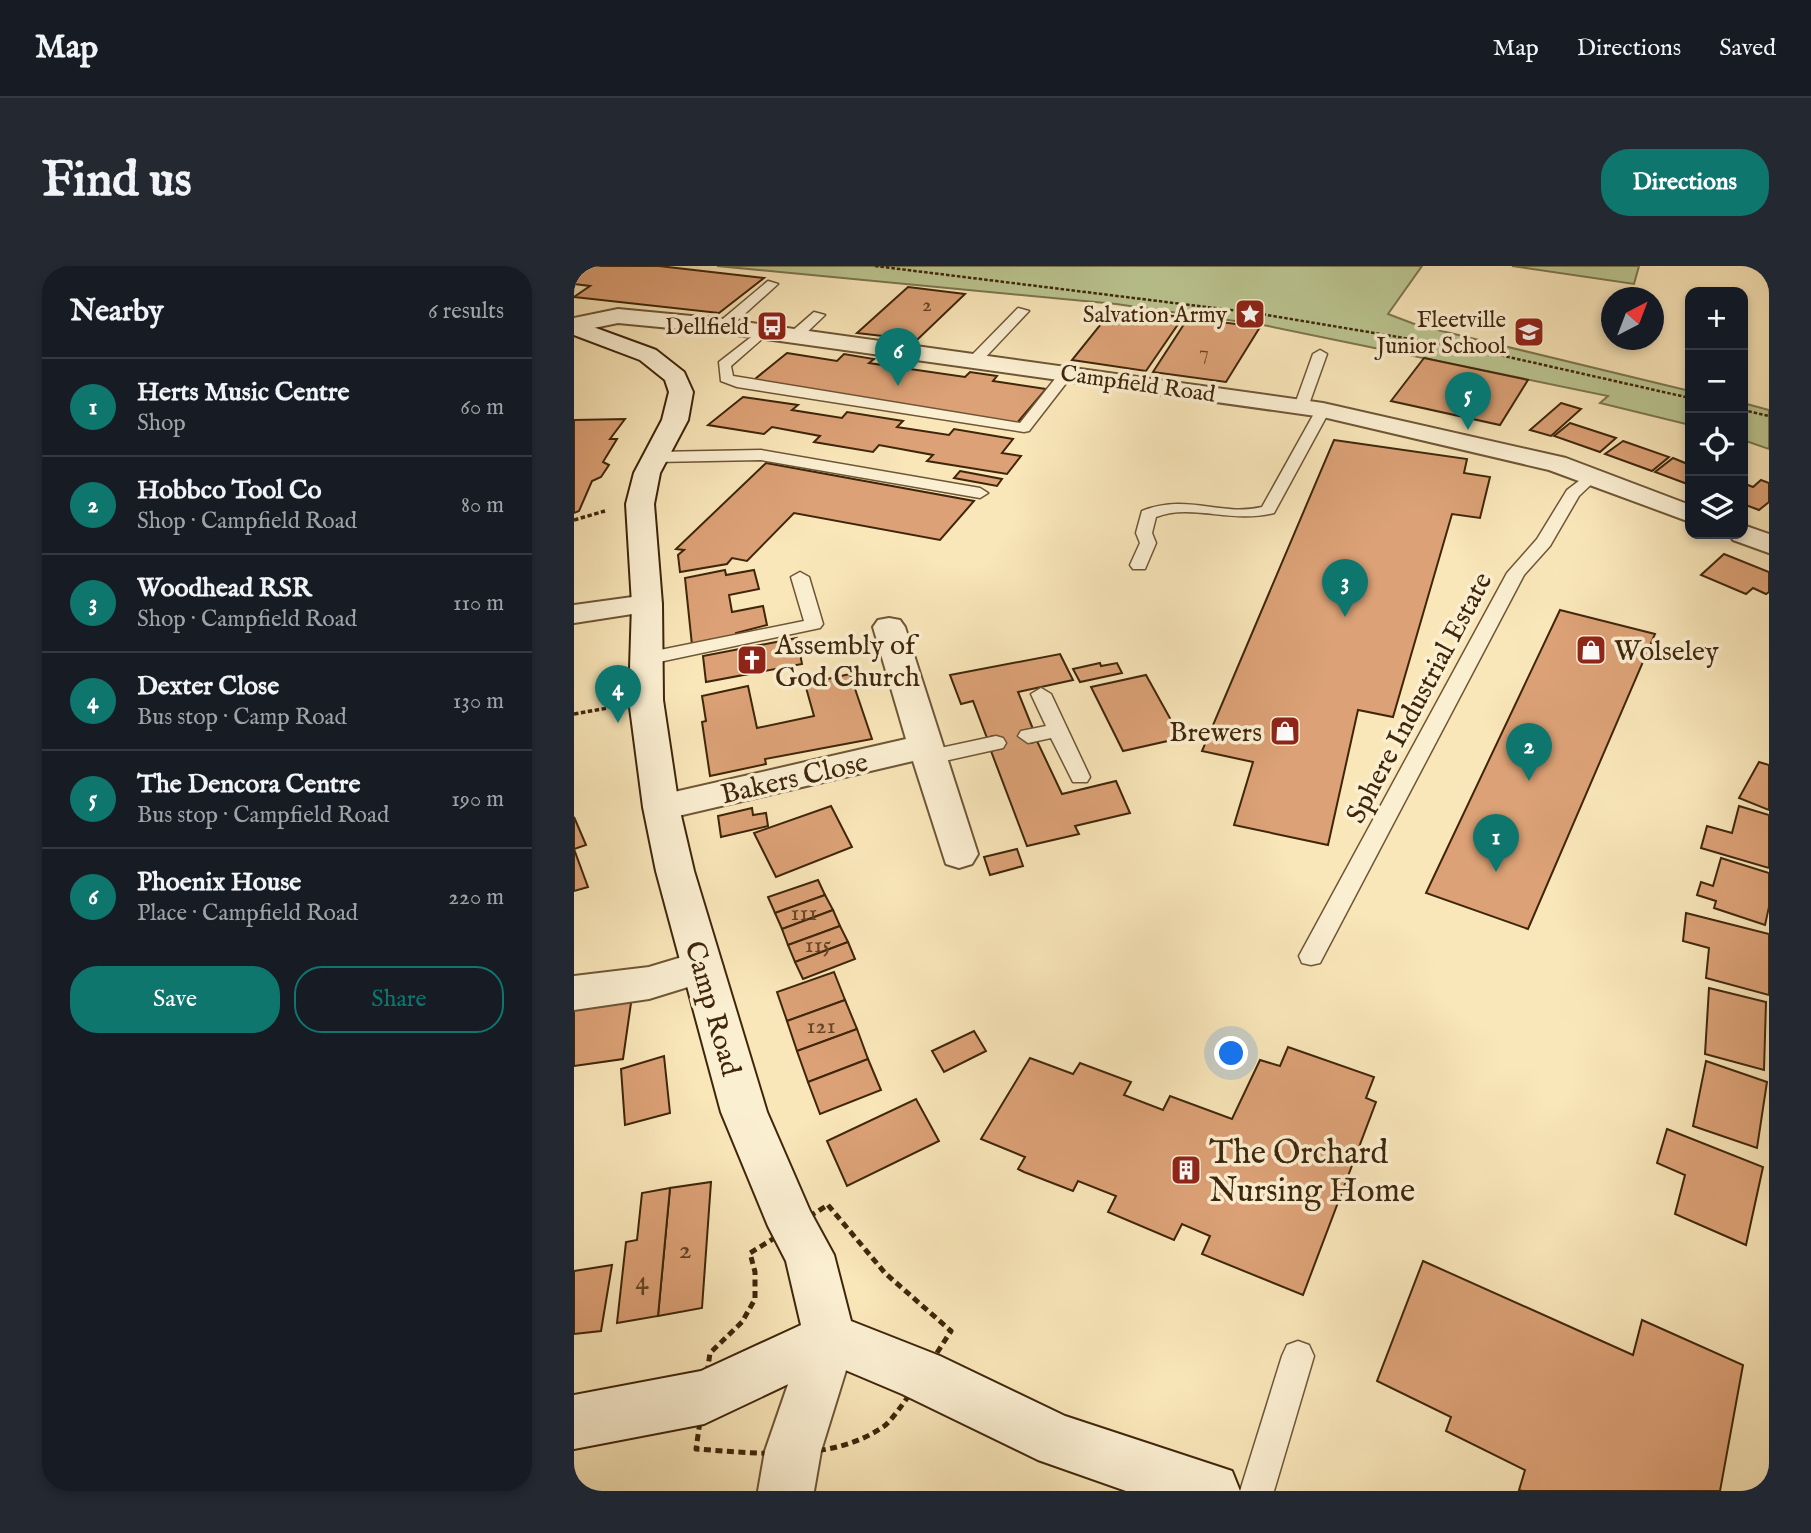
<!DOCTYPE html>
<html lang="en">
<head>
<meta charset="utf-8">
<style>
	:root { --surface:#171b24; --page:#242831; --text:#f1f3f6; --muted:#9ea1a6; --line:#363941; --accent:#0f766e }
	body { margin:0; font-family:"IM FELL English",serif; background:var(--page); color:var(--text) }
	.controls { position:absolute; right:21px; top:21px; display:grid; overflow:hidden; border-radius:14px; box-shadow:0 4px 10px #0003 }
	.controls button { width:63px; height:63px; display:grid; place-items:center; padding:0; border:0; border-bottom:2px solid var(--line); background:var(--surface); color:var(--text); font:35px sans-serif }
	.compass { position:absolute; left:1027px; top:21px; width:63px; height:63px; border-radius:50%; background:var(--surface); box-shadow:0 4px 10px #0003; rotate:42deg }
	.you { position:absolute; left:658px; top:788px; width:24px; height:24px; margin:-18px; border:5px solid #fff; border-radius:50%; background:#1a73e8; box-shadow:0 0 0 10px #1a73e833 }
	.badge { display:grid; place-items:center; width:46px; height:46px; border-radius:50%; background:var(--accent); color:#fff; font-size:23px; font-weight:700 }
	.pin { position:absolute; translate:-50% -58px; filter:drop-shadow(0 2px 4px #0008) }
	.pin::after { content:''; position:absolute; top:37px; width:24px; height:21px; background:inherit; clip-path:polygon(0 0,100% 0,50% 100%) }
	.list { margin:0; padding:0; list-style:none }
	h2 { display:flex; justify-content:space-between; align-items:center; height:91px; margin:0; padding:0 28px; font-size:30px }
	h2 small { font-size:23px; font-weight:400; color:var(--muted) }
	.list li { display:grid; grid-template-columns:46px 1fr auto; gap:21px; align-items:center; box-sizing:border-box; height:98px; padding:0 28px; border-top:2px solid var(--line) }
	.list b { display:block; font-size:26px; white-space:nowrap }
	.list p { margin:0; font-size:23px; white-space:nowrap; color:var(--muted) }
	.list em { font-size:23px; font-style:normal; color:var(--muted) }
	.actions { display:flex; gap:14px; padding:21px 28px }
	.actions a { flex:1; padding:16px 0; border:2px solid var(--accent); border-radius:28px; text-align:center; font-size:24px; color:var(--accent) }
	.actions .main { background:var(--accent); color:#fff }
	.icon { flex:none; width:38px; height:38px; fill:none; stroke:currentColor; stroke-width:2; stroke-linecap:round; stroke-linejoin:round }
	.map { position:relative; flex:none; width:1195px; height:1225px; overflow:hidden; border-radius:28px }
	header { display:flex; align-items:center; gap:42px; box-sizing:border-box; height:98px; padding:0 35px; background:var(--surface); border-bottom:2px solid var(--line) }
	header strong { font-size:33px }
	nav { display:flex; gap:38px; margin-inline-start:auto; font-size:24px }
	.intro { display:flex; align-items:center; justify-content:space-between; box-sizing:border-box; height:168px; padding:0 42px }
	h1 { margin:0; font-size:49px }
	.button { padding:18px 32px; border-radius:28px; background:var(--accent); color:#fff; font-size:24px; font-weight:700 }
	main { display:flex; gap:42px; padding:0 42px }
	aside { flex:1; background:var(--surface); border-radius:28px; box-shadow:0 4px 10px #0003 }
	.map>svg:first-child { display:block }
	.green { fill:#bbc691; stroke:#7d764e; stroke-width:2 }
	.building { fill:#dca176; stroke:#3f260b; stroke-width:2 }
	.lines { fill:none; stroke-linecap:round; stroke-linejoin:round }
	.lane-casing { stroke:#6e5636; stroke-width:3 }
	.street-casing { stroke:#6e5636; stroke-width:4 }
	.secondary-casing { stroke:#3f260b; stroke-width:4 }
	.path-far2 { stroke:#3f260b; stroke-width:2.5; stroke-dasharray:3.5 2; stroke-linecap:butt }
	.path-far1 { stroke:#3f260b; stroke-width:3.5; stroke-dasharray:4.5 2.5; stroke-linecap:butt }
	.path { stroke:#3f260b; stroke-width:5; stroke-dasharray:7 4.5; stroke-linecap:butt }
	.lane { fill:#fbefd2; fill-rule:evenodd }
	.street { fill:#fbefd2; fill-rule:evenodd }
	.secondary { fill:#fbefd2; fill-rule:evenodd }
	.labels { text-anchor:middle; stroke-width:7; stroke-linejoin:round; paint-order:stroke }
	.far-number-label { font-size:21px; fill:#664526 }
	.far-poi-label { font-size:23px; fill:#3f260b; stroke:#fbefd2; text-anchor:end }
	.far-street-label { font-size:23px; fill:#3f260b; stroke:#fbefd2 }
	.number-label { font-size:24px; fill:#664526 }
	.poi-label { font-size:28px; fill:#3f260b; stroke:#fbefd2; text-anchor:start }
	.street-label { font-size:28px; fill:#3f260b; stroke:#fbefd2 }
	.near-number-label { font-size:28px; fill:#664526 }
	.near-poi-label { font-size:33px; fill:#3f260b; stroke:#fbefd2; text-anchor:start }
</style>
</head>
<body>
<header>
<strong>Map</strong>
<nav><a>Map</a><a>Directions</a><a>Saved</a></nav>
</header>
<div class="intro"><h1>Find us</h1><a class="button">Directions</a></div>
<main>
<aside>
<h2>Nearby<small>6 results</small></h2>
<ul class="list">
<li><span class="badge">1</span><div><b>Herts Music Centre</b><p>Shop</p></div><em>60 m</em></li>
<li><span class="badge">2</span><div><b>Hobbco Tool Co</b><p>Shop · Campfield Road</p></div><em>80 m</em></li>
<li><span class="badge">3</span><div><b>Woodhead RSR</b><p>Shop · Campfield Road</p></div><em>110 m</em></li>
<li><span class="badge">4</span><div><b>Dexter Close</b><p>Bus stop · Camp Road</p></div><em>130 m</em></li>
<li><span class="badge">5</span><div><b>The Dencora Centre</b><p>Bus stop · Campfield Road</p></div><em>190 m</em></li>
<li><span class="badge">6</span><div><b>Phoenix House</b><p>Place · Campfield Road</p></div><em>220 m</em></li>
</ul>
<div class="actions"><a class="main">Save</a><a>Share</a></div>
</aside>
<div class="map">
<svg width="1195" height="1225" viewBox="0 0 1195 1225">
	<rect width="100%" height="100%" fill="#f9e6b9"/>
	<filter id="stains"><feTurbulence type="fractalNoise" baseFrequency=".00286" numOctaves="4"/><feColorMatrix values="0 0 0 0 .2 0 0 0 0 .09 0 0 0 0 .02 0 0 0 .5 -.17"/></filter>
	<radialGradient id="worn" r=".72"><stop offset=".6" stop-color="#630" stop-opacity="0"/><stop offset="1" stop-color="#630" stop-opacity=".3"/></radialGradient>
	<g class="green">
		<polygon points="143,0 848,0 814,48 843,59 1116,125 1116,159 1026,137 1034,130 689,59 542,38"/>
		<polygon points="938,0 1065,0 1060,18"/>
		<polygon points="1169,137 1195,144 1195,183 1169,174"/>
	</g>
	<g class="building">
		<polygon points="14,0 85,0 190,12 145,47 0,31 16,20 0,18 0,10"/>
		<polygon points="334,21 391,28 343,74 283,67"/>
		<polygon points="539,43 609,51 572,105 498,94"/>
		<polygon points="614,52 686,61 652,116 579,106"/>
		<polygon points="213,87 263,95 270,88 300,93 295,97 391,111 396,106 423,110 419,115 472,123 443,157 176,117"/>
		<polygon points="850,92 954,114 926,159 817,135"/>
		<polygon points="169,131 224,139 218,144 268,152 273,146 329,155 323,161 375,169 380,163 439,173 428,187 447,190 433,208 353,195 359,189 305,179 299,186 240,176 246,170 198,161 190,168 134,159"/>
		<polygon points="987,137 1007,143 977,170 956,164"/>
		<polygon points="51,153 36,173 43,173 29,196 35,199 27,211 18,215 5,245 0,247 0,154"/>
		<polygon points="996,157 1042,172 1026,186 980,170"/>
		<polygon points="760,174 893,193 890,207 916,211 906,252 878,248 819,451 784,444 754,579 660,559 679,496 628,485"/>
		<polygon points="1049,175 1095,191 1078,205 1031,188"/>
		<polygon points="1099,192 1116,199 1116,219 1081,206"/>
		<polygon points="192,197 400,235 366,274 220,247 173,295 158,292 153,298 106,306 104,289 110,284 102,283"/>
		<polygon points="386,205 428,213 423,220 380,212"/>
		<polygon points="1187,214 1195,217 1195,236 1185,244 1169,238 1169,217 1179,221"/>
		<polygon points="1150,288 1195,306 1195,326 1192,328 1179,322 1172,328 1127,309"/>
		<polygon points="151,304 152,309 180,304 185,323 155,329 158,346 189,340 193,359 162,367 162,370 118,379 111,312"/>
		<polygon points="986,344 1081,368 954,663 852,627"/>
		<polygon points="223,372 228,398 132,416 129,390"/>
		<polygon points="486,388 499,414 444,426 459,463 452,464 457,477 463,475 488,528 542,515 556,547 501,560 505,568 453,580 417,485 424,483 422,477 419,470 413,472 399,435 387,438 376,409"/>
		<polygon points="526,397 527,400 543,397 548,407 506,416 499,403"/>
		<polygon points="276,408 298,473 191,493 192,498 136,510 128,456 132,455 128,430 174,420 183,462 240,450 231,418"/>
		<polygon points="572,409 607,472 549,485 517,421"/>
		<polygon points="1185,496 1195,499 1195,544 1165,532"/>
		<polygon points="257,540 278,581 202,611 180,567"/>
		<polygon points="1165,540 1195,549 1195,602 1127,582 1133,560 1158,567"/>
		<polygon points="178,542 179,549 192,547 194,560 147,571 144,550"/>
		<polygon points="0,551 12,579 0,583 14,621 0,625"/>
		<polygon points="443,583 449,600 416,609 410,591"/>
		<polygon points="1147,592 1195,607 1195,641 1191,659 1140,642 1142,635 1123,629 1127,616 1139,620"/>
		<polygon points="244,614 251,629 201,647 194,631"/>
		<polygon points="251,629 259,644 208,663 201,647"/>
		<polygon points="259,644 266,660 214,679 208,663"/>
		<polygon points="1112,647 1195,668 1195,729 1132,712 1135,682 1109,675"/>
		<polygon points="266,660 274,676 221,696 214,679"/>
		<polygon points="274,676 281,693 229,713 221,696"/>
		<polygon points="260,706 271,734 213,755 203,726"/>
		<polygon points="1135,722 1192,736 1190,804 1131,788"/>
		<polygon points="58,730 49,793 0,800 0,738"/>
		<polygon points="271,734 283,763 223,785 213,755"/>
		<polygon points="283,763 294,793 234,816 223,785"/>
		<polygon points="400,765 412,785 370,806 358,785"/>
		<polygon points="714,781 800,811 792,832 802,836 729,1029 628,988 636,970 608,958 600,974 534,946 542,930 504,915 499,925 450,906 444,903 451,891 407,873 456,792 499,808 506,797 557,816 550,829 589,844 596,830 658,853 686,794 706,800"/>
		<polygon points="90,790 96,847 51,859 47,803"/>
		<polygon points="294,793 307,824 246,848 234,816"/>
		<polygon points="1132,795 1193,816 1183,882 1119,860"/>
		<polygon points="342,833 365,875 273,920 253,875"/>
		<polygon points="1093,863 1189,901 1172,979 1101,948 1111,909 1083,897"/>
		<polygon points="137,916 128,1042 84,1050 96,922"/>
		<polygon points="96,922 84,1050 43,1057 52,976 63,974 68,927"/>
		<polygon points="849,995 1059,1089 1068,1054 1169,1099 1146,1225 948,1225 945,1224 951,1204 872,1165 877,1151 803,1115"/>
		<polygon points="38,999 27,1065 0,1068 0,1005"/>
	</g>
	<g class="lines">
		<g class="lane-casing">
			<g id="lane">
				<polygon points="194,15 204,18 154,63 144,63 144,57"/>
				<polygon points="444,42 455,45 406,97 396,97 396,91"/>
				<polygon points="240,46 251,49 227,72 217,72 217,66"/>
				<polygon points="190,61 197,65 157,100 159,110 446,157 488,104 500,107 455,165 450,166 163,121 147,115 145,96"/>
				<polygon points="746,84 753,88 734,141 732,144 722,144 720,141 739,88"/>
				<path d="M 749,140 L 756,144 L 700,247 C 657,258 618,237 582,251 L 578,267 L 582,277 L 571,303 L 559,303 L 556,299 L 566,277 L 562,267 L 568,245 C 614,227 646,251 688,241 L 742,144 Z"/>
				<polygon points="187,184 406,222 414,227 406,232 187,194 82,196 74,191 82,186"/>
				<polygon points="1018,205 1026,210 1005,230 976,280 950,309 746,697 737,699 728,697 725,690 933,307 963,273 993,224"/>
				<polygon points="226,306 235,311 249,358 246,362 71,399 62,393 71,387 230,355 217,311"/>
				<polygon points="467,422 477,428 516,511 513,516 499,516 477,472 454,477 444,470 447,465 472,460 457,428"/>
				<polygon points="422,470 429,472 432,477 429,482 357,498 347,491 357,484"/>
				<polygon points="724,1075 735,1079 740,1090 700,1225 666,1225 708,1090 713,1079"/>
			</g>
		</g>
		<g class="street-casing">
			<g id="street">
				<polygon points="44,43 149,53 749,137 992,192 1116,239 1116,256 975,204 749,151 149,67 44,57 0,66 0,52"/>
				<polygon points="1169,259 1195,268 1195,287 1159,274 1155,268 1169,268"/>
				<polygon points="73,329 84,332 88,338 84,344 0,357 0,339"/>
				<polygon points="315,352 326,354 331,361 404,588 398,598 385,602 372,598 339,495 87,554 74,550 69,541 74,532 332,473 299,361 304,354"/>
				<polygon points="128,685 143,690 149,701 143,712 75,733 0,744 0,710 75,701"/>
				<polygon points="256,1046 274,1054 282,1072 247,1185 240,1225 184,1225 191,1185 230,1072 238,1054"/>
			</g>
		</g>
		<g class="secondary-casing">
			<polygon id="secondary" points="0,54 82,84 110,106 119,126 114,154 86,207 80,238 88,338 89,434 105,541 120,605 193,846 236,945 260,989 277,1055 366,1090 491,1150 658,1205 666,1225 552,1225 464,1194 328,1128 257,1098 130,1158 0,1183 0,1129 127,1105 227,1059 212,995 194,960 147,846 82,605 69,541 55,434 58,338 52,238 60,207 88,154 95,126 91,114 66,94 0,69"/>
		</g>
		<g class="path-far2">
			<polyline points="301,0 681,47 908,85 1116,132"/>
			<polyline points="1169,144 1195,150"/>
		</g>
		<g class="path-far1">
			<polyline points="0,254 31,245"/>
			<polyline points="0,448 34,442"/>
		</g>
		<path class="path" d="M 254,939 L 311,1007 L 377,1065 C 365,1083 323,1152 309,1161 C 256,1197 183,1187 122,1183 L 136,1087 L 168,1056 L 181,1033 L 181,1006 L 176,987 Z"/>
		<use href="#lane" class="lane"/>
		<use href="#street" class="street"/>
		<use href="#secondary" class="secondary"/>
	</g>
	<defs>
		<g id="sight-square" transform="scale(1.575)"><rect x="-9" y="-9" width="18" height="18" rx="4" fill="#8f2418" stroke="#fbefd2"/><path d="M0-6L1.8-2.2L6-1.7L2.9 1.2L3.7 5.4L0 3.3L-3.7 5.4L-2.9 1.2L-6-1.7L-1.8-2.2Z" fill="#fff"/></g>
		<g id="bus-square" transform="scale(1.575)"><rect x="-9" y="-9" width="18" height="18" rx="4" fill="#8f2418" stroke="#fbefd2"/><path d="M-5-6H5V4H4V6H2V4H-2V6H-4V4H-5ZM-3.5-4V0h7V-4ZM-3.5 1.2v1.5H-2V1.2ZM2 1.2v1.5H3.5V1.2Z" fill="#fff"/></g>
		<g id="school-square" transform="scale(1.575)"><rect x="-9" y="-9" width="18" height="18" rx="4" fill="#8f2418" stroke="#fbefd2"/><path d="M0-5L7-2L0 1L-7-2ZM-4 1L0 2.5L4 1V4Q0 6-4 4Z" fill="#fff"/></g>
		<g id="shop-square" transform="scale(1.575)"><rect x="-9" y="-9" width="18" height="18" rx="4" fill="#8f2418" stroke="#fbefd2"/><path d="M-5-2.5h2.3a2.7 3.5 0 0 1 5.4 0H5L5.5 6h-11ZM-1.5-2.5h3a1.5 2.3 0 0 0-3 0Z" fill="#fff"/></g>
		<g id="church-square" transform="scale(1.575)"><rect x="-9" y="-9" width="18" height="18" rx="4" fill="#8f2418" stroke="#fbefd2"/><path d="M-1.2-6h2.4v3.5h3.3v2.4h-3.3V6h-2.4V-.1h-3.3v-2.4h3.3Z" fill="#fff"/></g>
		<g id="building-square" transform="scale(1.575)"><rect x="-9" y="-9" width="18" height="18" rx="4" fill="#8f2418" stroke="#fbefd2"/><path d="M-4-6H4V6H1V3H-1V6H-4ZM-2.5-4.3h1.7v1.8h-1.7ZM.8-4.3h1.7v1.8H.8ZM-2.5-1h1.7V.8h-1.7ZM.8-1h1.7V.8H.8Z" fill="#fff"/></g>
	</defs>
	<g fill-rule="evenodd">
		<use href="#sight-square" x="676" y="48"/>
		<use href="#bus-square" x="198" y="60"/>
		<use href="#school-square" x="955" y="66"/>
		<use href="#shop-square" x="1017" y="384"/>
		<use href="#church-square" x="178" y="394"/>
		<use href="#shop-square" x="711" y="465"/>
		<use href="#building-square" x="612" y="904"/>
	</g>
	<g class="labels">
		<g class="far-number-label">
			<text x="353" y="45">2</text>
			<text x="630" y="93">7</text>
		</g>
		<g class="far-poi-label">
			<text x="653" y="56">Salvation Army</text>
			<text x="932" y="61">Fleetville<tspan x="932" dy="26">Junior School</tspan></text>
			<text x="175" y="68">Dellfield</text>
		</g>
		<g class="far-street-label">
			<text transform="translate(564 117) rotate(8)" y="8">Campfield Road</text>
		</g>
		<g class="number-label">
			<text x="230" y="654">111</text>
			<text x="244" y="686">115</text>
			<text x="247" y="767">121</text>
		</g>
		<g class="poi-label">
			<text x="201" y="388">Assembly of<tspan x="201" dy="32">God Church</tspan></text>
			<text x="1040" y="394">Wolseley</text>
			<text x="688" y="475" text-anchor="end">Brewers</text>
		</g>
		<g class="street-label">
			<text transform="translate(844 431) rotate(-62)" y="10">Sphere Industrial Estate</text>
			<text transform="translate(220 511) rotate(-13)" y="10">Bakers Close</text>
			<text transform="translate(140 742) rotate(74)" y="10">Camp Road</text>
		</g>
		<g class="near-number-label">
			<text x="111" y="992">2</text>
			<text x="68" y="1023">4</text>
		</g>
		<g class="near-poi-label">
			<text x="635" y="897">The Orchard<tspan x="635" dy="38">Nursing Home</tspan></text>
		</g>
	</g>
	<rect width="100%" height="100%" filter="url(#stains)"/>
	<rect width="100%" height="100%" fill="url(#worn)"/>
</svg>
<div class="controls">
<button>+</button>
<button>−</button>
<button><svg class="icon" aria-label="locate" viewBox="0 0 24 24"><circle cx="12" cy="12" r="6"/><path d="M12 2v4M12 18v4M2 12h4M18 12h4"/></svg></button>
<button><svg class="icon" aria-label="layers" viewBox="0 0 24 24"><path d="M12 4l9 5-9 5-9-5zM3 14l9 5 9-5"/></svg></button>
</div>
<svg class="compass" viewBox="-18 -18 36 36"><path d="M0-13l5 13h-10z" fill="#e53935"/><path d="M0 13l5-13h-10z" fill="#9ea1a6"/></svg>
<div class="you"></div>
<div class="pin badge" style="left:922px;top:606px">1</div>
<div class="pin badge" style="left:955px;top:515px">2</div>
<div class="pin badge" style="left:771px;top:351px">3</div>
<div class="pin badge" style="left:44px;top:457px">4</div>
<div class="pin badge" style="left:894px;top:164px">5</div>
<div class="pin badge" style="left:324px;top:120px">6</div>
</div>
</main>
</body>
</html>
